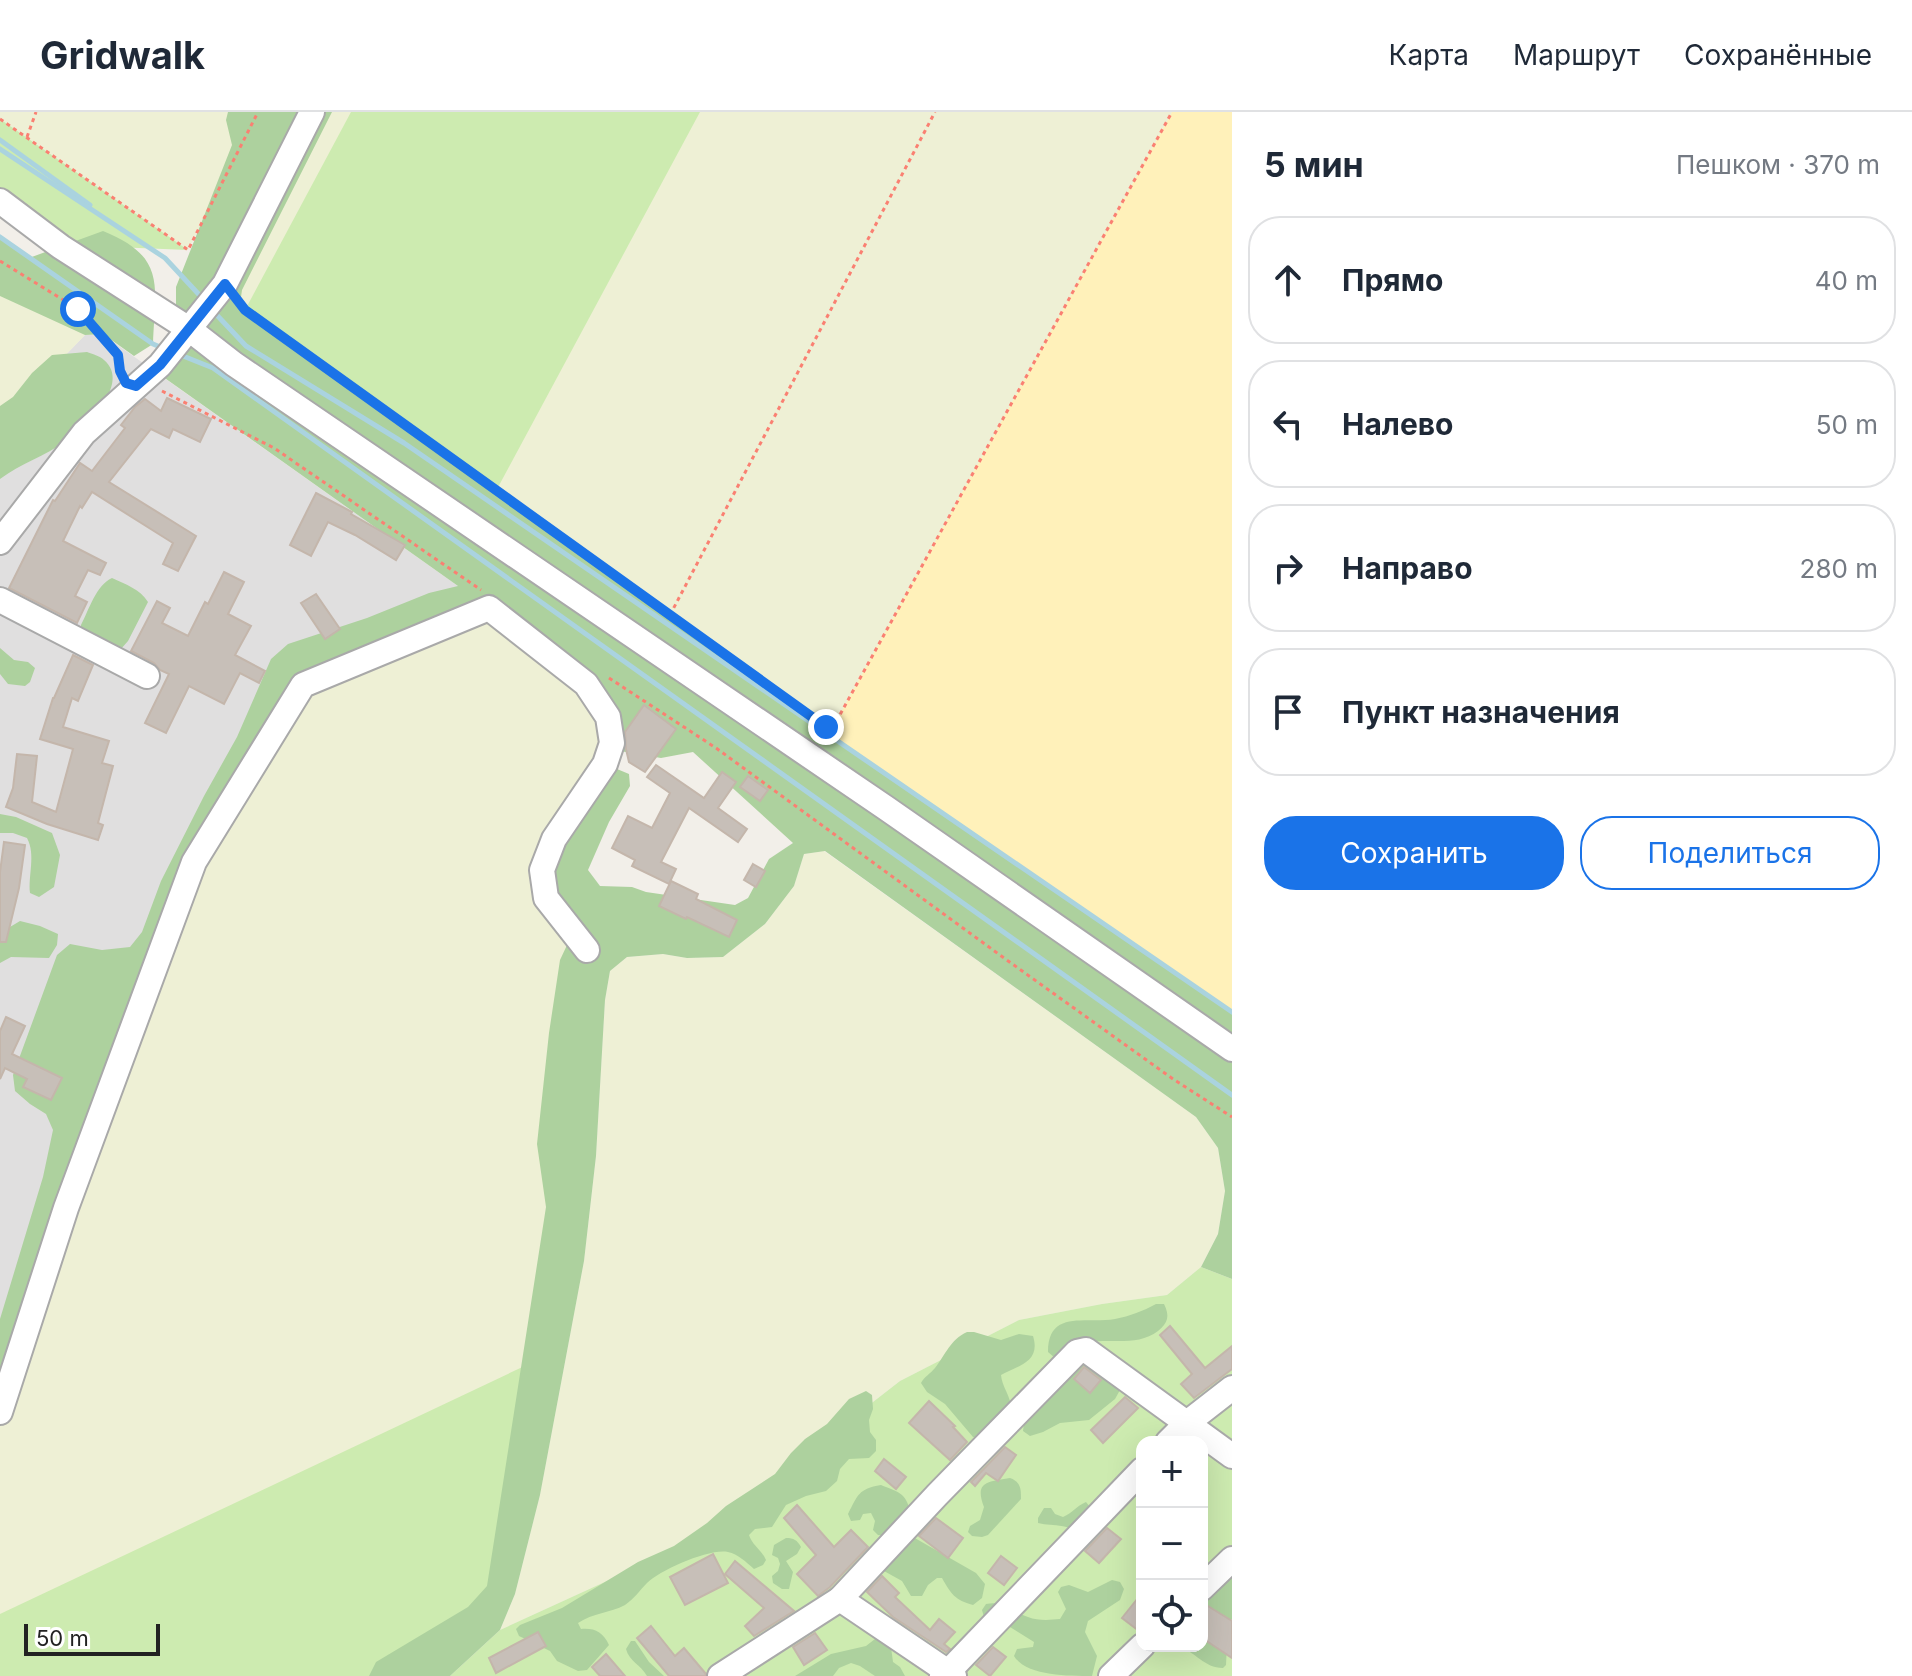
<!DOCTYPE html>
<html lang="ru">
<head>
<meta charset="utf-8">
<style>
	:root { --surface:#fff; --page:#f6f6f7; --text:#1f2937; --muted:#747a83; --line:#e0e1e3; --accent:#1a73e8 }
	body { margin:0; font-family:Inter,sans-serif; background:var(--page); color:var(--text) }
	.controls { position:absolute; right:24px; bottom:24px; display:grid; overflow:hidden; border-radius:16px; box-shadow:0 8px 32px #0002 }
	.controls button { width:72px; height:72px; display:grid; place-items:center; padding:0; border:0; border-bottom:2px solid var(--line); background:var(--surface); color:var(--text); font:40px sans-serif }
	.scale { position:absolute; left:24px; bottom:20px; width:136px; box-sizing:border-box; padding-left:8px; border:4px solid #222; border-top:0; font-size:22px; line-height:28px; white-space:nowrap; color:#222; -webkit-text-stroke:6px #fff; paint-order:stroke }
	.stop { position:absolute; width:24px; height:24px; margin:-18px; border:6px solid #1a73e8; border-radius:50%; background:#fff }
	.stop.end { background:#1a73e8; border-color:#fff; box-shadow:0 2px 8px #0008 }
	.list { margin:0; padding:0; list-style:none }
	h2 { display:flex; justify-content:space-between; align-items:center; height:104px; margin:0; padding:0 32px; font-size:34px }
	h2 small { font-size:26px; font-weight:400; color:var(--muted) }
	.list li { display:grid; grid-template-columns:52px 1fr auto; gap:24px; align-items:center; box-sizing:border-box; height:128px; margin:0 16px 16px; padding:0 16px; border:2px solid var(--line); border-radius:32px }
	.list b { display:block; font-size:30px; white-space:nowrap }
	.list em { font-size:26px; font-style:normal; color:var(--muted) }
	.actions { display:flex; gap:16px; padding:24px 32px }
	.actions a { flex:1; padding:18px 0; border:2px solid var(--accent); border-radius:32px; text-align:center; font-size:28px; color:var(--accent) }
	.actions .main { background:var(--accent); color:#fff }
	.icon { flex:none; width:44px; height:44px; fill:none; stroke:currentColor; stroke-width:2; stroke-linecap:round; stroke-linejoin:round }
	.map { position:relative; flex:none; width:1232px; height:1564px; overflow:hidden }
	header { display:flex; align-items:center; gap:48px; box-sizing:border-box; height:112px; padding:0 40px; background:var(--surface); border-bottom:2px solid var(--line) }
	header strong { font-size:38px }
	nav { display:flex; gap:44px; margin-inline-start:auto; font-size:28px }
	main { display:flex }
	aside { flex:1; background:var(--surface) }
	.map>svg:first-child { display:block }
	.residential { fill:#e0dfdf }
	.farmland { fill:#eef0d5 }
	.grass { fill:#cdebb0; fill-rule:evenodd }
	.forest { fill:#add19e }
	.sand { fill:#fff1ba }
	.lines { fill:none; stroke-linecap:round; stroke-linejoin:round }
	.stream { stroke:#aad3df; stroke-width:5 }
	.building { fill:#c7bfb8; stroke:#c4b6ab; stroke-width:2 }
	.minor-casing { stroke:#a9a9a9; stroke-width:28 }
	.path { stroke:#fa8072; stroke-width:3; stroke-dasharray:4 4; stroke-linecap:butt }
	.minor { stroke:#fff; stroke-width:24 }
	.route { stroke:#1a73e8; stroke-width:10 }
</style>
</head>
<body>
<header>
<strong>Gridwalk</strong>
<nav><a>Карта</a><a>Маршрут</a><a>Сохранённые</a></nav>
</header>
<main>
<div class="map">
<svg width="1232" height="1564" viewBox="0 0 1232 1564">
	<rect width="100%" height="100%" fill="#f2efe9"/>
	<polygon class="residential" points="102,222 489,496 70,1097 0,1312 0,311 85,223"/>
	<g class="farmland">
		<polygon points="0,0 258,0 188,138 0,7"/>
		<polygon points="308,0 1172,0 831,619 245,198 219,168"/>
		<polygon points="0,149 102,222 85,223 0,311"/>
		<polygon points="489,496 586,572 612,631 554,727 587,838 558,1089 493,1488 0,1564 0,1312 70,1097 194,750 303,573"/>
		<polygon points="824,739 1196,1005 1218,1036 1225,1079 1218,1122 1201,1155 1167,1183 1102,1192 1019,1208 900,1269 792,1353 679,1436 500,1518 515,1482 540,1383 584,1149 596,1044 605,888 610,859 627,845 663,842 687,846 723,845 765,812 794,774 804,742"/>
	</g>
	<g class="grass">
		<polygon points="351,0 700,0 496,379 245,198"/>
		<polygon points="0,7 188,138 65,133 0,84"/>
		<path d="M 1201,1155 L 1232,1167 L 1232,1564 L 450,1564 L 500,1518 L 679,1436 L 792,1353 L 900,1269 L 1019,1208 L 1102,1192 L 1167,1183 ZM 1142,1330 L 1202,1330 L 1202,1534 L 1142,1534 Z"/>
		<polygon points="531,1251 493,1488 386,1564 0,1564 0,1502"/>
	</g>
	<g class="forest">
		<polygon points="228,0 332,0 242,178 240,192 245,198 826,615 1232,899 1232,1167 1201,1155 1218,1122 1225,1079 1218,1036 1196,1005 825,739 804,742 794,774 765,812 723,845 687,846 663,842 627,845 610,859 605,888 596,1044 584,1149 540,1383 515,1482 500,1518 450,1564 369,1564 376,1550 468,1495 487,1474 546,1095 537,1032 549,921 560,848 568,831 534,771 605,652 629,662 630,674 609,710 588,758 600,774 632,775 646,780 735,793 748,786 769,747 793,731 693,640 661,646 620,639 608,605 489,496 303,573 194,750 70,1097 0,1312 0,1207 43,1065 53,1018 46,1002 30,992 15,979 13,963 57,843 70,832 102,838 130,835 142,820 161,769 204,684 237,625 271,547 288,532 367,506 429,481 458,474 152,257 193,214 176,193 176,175 232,33 226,8"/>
		<path d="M 103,119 C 167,145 155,173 153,232 L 134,244 L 103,222 L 85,223 L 0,184 L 0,125 L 29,146 Z"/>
		<path d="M 87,240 C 92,242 100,244 104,248 C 132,272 85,315 66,329 C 45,344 20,352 0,367 L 0,294 L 13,285 L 32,261 L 52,243 Z"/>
		<path d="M 112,466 C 125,472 140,477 148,490 L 128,529 L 120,538 L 81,518 L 81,513 C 89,498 96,473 112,466 Z"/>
		<polygon points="0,536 14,548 28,550 35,556 30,570 25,574 8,572 0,562"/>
		<path d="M 0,702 L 16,705 L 52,721 L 60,743 L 54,775 L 39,785 L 30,781 C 28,763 36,743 27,726 L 13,721 L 0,721 Z"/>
		<polygon points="20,809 40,814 58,822 57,833 49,846 11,845 0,851 0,821"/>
		<path d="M 1156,1192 L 1164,1192 C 1170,1204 1168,1211 1158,1219 C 1135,1237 1103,1223 1077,1233 C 1069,1235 1062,1241 1055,1246 L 1048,1240 C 1048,1197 1086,1212 1115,1207 C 1130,1204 1143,1199 1156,1192 Z"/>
		<path d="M 967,1220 L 974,1220 L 1001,1228 L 1019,1222 L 1033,1224 C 1041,1250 1019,1253 1001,1263 C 1002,1274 1009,1282 1011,1293 L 983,1327 L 973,1325 L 945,1292 L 927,1280 L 921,1271 C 925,1264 930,1262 935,1256 C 946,1242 950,1228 967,1220 Z"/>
		<polygon points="1083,1247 1117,1269 1120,1278 1115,1287 1089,1308 1060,1311 1043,1320 1030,1324 1023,1319 1024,1311"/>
		<path d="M 866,1279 L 872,1283 L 873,1297 L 869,1308 L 870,1320 L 876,1328 L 876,1339 L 869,1346 L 849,1347 L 840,1357 L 837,1369 L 826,1379 L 806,1384 L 786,1393 L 772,1415 L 755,1417 L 749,1423 C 752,1433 761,1437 766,1448 L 763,1453 L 754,1457 C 746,1450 738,1442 728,1440 C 710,1436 660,1458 647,1471 C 640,1478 634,1487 625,1493 C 610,1501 593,1501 578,1511 L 581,1517 C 595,1516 603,1520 609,1533 L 587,1558 L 578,1559 L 557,1549 L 550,1539 L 519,1524 L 516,1517 L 520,1513 L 562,1496 L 638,1450 L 674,1434 L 707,1411 L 726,1394 L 775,1362 L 791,1341 L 805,1327 L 827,1312 L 849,1287 Z"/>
		<path d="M 1010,1366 C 1021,1370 1021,1377 1021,1387 L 988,1423 L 982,1425 L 972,1424 L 968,1420 L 970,1414 L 980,1408 L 984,1395 C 974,1369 988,1370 1010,1366 Z"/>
		<path d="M 881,1373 C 897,1380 906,1380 910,1399 L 888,1424 L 878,1423 L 873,1418 L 875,1409 L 871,1401 L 863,1402 L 860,1408 L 851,1409 L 848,1402 C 858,1383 858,1377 881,1373 Z"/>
		<path d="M 1086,1390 L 1090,1395 L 1070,1416 C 1059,1412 1049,1414 1038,1411 L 1038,1406 L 1044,1396 L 1051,1396 L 1055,1402 L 1063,1405 C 1073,1401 1076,1394 1086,1390 Z"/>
		<path d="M 913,1425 L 976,1461 L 985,1472 L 982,1486 L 973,1493 C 955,1488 951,1482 942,1466 L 937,1466 L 928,1473 L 922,1484 L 911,1484 L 902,1469 L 884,1459 L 882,1453 Z"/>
		<path d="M 786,1426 C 794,1426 797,1428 801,1435 L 797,1442 L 786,1449 L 793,1460 L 789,1477 L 782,1477 L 773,1471 L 772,1464 L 778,1459 L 780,1452 L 778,1446 L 772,1443 L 774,1433 Z"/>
		<path d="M 1232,1457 L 1232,1507 L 1228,1512 L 1226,1553 L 1223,1556 C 1204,1556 1196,1540 1178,1534 L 1202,1534 L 1202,1484 Z"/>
		<path d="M 1112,1468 L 1120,1470 L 1124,1477 L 1120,1488 L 1088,1509 L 1085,1520 L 1097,1544 L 1092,1564 C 1067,1564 1026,1564 1014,1544 L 1017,1537 L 1033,1535 L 1034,1530 L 1010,1515 L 1001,1515 L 984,1505 L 982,1498 L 986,1492 C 1005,1488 1011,1500 1028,1505 C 1038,1509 1050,1508 1060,1507 L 1066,1497 L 1058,1480 L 1061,1475 L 1069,1473 L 1088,1480 Z"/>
		<polygon points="875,1527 883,1527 891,1535 893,1550 900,1555 905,1564 875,1564 860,1554 851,1551 839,1556 833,1564 795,1564 831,1542 866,1534"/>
		<path d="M 631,1529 L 635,1529 L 649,1550 L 664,1564 L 647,1564 C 641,1553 629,1549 626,1537 Z"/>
	</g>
	<polygon class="sand" points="1172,0 1232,0 1232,900 829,622"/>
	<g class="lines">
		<g class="stream">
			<polyline points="0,28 90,93"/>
			<polyline points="0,37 165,146 204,188"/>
			<polyline points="0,125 153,232 165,237"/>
			<polyline points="213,199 246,234 404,331 1232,900"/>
			<polyline points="178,242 213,256 1232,983"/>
		</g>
	</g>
	<g class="building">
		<polygon points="167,286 211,307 200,330 173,317 169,326 151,317 109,370 196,424 178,459 163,452 173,431 92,380 82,396 80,394 63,429 106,451 100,463 88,458 75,484 87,490 77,511 9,476 53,388 55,389 80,351 92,359 125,316 121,313 135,295 145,287 161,299"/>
		<polygon points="316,381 352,400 351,402 405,433 396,448 355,423 328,410 311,444 290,433"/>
		<polygon points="224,460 244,470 228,502 251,514 235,543 265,559 259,571 240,561 224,592 189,574 166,621 145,611 169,562 160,558 154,551 131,539 157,489 170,496 162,511 188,524 205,490 208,492"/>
		<polygon points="316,482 340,517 325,527 301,491"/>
		<polygon points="73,543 93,553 78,589 72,586 63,615 109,629 102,651 113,654 98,711 103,713 98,728 47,712 6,695 13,676 17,642 37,644 32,690 56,700 73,637 40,627 53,586 54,586"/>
		<polygon points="644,593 676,617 645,660 629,650 626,637 625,620"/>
		<polygon points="656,653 704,686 722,660 736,670 718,696 747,717 738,730 689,696 661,750 676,757 669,772 632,754 635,748 612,736 628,704 652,716 670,681 647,665"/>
		<polygon points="748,664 768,678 760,689 740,675"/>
		<polygon points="4,730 25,733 19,776 6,830 0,830 0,760"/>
		<polygon points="753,752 765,759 756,775 744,768"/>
		<polygon points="671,769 698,782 696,787 737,808 729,825 687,805 686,807 659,794"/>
		<polygon points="6,905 25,914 12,942 62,966 51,988 23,975 27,967 5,956 0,967 0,919"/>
		<polygon points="1170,1214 1205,1256 1232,1234 1232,1257 1194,1286 1181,1272 1192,1262 1160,1223"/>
		<polygon points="1084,1255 1101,1268 1090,1281 1074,1267"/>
		<polygon points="1125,1285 1138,1296 1103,1331 1091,1318"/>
		<polygon points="929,1289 955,1314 953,1315 967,1330 950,1348 909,1311"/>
		<polygon points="1005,1335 1016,1343 998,1369 986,1361 975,1374 971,1370"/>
		<polygon points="884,1347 906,1365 896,1377 875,1359"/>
		<polygon points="797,1393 834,1435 851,1418 868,1435 830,1475 818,1484 797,1462 816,1443 784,1406"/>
		<polygon points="936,1406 963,1426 948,1446 919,1424"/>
		<polygon points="1107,1416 1121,1427 1099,1451 1085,1439"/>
		<polygon points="713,1442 728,1471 685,1493 670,1465"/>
		<polygon points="1001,1444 1017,1456 1004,1473 988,1461"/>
		<polygon points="735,1449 794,1499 754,1524 745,1514 764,1496 725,1462"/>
		<polygon points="882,1464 899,1481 895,1485 930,1518 939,1507 955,1520 944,1532 950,1537 946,1540 893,1505 867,1480"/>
		<polygon points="1142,1481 1142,1519 1139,1519 1122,1506"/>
		<polygon points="1203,1491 1232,1509 1232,1546 1202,1526"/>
		<polygon points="651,1514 675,1544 684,1536 706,1562 705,1564 669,1564 637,1526"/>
		<polygon points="538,1520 546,1534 496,1561 489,1546"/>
		<polygon points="815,1521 827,1538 804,1553 793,1535"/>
		<polygon points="993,1535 1006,1545 990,1564 976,1553"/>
		<polygon points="606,1542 625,1564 600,1564 592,1555"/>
	</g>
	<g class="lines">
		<g class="minor-casing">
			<g id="minor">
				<polyline points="0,89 61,135 189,217 234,252 886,696 1232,937"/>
				<polyline points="0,430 84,321 160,253 225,172 312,0"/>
				<polyline points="0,488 147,564"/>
				<polyline points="0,1300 66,1096 194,750 303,573 489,496 586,572 608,605 612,631 605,652 554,727 542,758 546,786 587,838"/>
				<polyline points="1168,1330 1187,1311 1232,1276"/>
				<polyline points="1202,1476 1232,1447"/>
				<polyline points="720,1564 840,1487"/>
				<polyline points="942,1564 948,1560 1142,1358"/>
				<polyline points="954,1564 840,1487 937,1383 1077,1240 1086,1238 1232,1344"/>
				<polyline points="1111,1564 1142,1534"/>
			</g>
		</g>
		<g class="path">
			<polyline points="0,7 188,138 258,0"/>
			<polyline points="27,25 36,0"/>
			<polyline points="0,149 78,197 118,243 120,259"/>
			<polyline points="238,189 245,198 831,619 1172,0"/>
			<polyline points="162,279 274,336 481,478"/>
			<polyline points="670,503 935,0"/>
			<polyline points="609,566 716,636 1004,846 1173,967 1232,1005"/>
		</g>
		<use href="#minor" class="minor"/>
	</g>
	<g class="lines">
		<polyline class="route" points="78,197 118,243 120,259 126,271 136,274 160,253 225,172 245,198 826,615"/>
	</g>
</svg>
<div class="controls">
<button>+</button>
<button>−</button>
<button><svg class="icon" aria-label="locate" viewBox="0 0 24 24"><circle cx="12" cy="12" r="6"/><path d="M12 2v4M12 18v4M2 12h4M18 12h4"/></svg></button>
</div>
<div class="scale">50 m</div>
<div class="stop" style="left:78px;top:197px"></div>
<div class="stop end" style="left:826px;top:615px"></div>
</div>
<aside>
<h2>5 мин<small>Пешком · 370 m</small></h2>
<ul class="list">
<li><svg class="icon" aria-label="ahead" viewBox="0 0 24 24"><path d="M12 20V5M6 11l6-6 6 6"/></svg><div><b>Прямо</b></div><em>40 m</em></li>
<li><svg class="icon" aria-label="left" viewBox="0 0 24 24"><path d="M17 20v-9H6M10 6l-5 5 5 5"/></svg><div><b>Налево</b></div><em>50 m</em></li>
<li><svg class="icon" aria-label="right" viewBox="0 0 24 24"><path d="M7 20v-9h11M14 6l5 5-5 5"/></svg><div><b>Направо</b></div><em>280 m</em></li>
<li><svg class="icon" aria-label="arrive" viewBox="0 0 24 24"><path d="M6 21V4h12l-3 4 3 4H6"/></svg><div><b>Пункт назначения</b></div></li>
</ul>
<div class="actions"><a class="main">Сохранить</a><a>Поделиться</a></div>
</aside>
</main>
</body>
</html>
